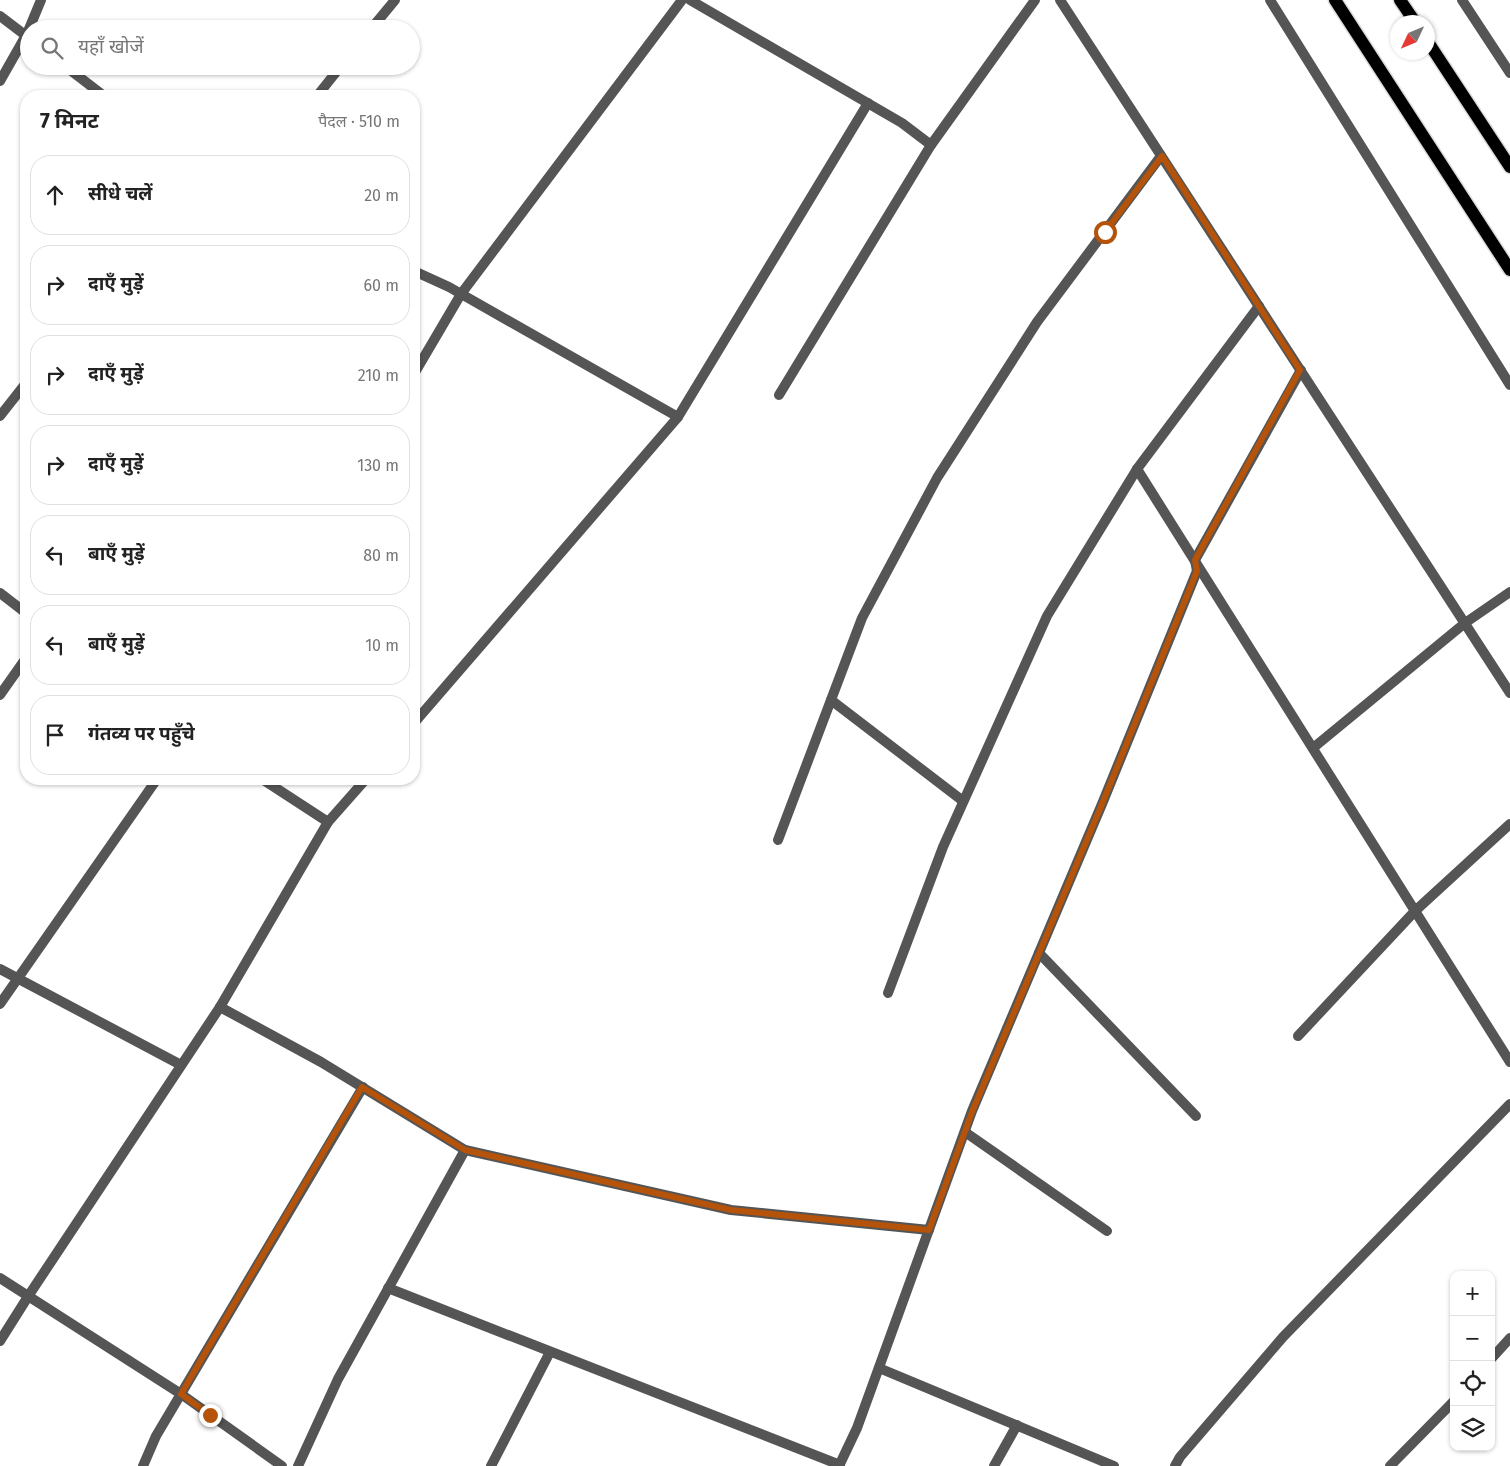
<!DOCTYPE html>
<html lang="hi">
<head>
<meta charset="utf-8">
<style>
	:root { --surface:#fff; --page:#f6f6f6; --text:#222; --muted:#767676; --line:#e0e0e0 }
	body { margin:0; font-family:"Fira Sans","Noto Sans Devanagari",sans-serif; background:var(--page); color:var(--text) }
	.controls { position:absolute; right:15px; bottom:15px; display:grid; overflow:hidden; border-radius:10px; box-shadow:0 1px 4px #0004 }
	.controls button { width:45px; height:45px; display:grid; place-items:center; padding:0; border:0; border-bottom:1px solid var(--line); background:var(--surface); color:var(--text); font:25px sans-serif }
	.compass { position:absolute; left:1390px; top:15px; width:45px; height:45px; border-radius:50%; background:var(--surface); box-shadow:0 1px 4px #0004; rotate:226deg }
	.stop { position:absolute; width:15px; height:15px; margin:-11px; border:4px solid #b45309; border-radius:50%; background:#fff }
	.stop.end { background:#b45309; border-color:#fff; box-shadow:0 1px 5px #0008 }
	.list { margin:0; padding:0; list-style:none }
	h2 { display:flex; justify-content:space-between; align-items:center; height:65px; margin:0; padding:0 20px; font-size:21px }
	h2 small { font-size:16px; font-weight:400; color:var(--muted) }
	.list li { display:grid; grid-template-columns:32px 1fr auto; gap:15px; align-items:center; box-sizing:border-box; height:80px; margin:0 10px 10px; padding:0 10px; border:1px solid var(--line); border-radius:20px }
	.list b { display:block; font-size:19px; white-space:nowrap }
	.list em { font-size:16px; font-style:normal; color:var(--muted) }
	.icon { flex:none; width:28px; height:28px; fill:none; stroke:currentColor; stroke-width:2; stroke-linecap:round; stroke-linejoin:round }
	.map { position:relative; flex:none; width:1510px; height:1466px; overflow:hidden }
	.search { position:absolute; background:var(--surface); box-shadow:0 1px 4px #0004; left:20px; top:20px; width:400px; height:55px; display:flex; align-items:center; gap:12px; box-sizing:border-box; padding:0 18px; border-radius:28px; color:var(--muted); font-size:19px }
	.panel { position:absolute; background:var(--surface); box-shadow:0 1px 4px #0004; left:20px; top:90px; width:400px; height:695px; border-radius:20px }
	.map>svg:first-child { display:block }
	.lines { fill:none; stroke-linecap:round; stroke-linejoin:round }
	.primary-casing { stroke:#dbdbdb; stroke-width:15 }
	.street { stroke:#555; stroke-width:10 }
	.primary { stroke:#000; stroke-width:12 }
	.route { stroke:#b45309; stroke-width:6 }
</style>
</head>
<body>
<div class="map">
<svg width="1510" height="1466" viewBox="0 0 1510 1466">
	<rect width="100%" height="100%" fill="#fff"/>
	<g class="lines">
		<g class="primary-casing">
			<g id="primary">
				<polyline points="1335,0 1510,270"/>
				<polyline points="1400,0 1415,22"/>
				<polyline points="1428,42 1510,167"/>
			</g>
		</g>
		<g class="street">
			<polyline points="690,0 902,123 931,145 1035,0"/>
			<polyline points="1060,0 1510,693"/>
			<polyline points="1270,0 1510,385"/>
			<polyline points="1462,0 1510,73"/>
			<polyline points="0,16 29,38"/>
			<polyline points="29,29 41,0"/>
			<polyline points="371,29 395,0"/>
			<polyline points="65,66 104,96"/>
			<polyline points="0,81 29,30"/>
			<polyline points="317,96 341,66"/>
			<polyline points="414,271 449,287 678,417 868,103"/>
			<polyline points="414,374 461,294 682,0"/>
			<polyline points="779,395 931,145"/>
			<polyline points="0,416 26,383"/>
			<polyline points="1137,469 1510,1062"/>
			<polyline points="0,593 26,613"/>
			<polyline points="0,695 26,658"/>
			<polyline points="831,700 963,801"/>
			<polyline points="414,723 678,417"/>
			<polyline points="1313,748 1465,623 1510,592"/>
			<polyline points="262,779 328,822"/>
			<polyline points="366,779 328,822 220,1007 321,1062 465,1150 731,1210 929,1230"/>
			<polyline points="778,840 862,618 937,478 1037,322 1161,156"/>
			<polyline points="1039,953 1196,1116"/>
			<polyline points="0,969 181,1065"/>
			<polyline points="888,993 943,847 1047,616 1137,469 1259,306"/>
			<polyline points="0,1004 157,779"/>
			<polyline points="1298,1036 1415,911 1510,824"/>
			<polyline points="965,1132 1107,1231"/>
			<polyline points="0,1278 181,1394 282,1466"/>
			<polyline points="388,1288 840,1465"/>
			<polyline points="0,1341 29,1295 220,1007"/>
			<polyline points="1491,1359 1510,1338"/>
			<polyline points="879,1368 1114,1466"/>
			<polyline points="143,1466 156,1436 363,1087"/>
			<polyline points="298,1466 338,1379 465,1150"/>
			<polyline points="491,1466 550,1352"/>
			<polyline points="839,1466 857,1428 972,1111 1102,804 1197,571 1195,560 1301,370"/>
			<polyline points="994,1466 1017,1425"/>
			<polyline points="1175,1466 1180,1457 1283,1337 1510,1104"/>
			<polyline points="1390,1466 1454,1401"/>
		</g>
		<use href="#primary" class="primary"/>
	</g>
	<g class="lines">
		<polyline class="route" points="210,1415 181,1394 362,1087 465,1150 731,1210 929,1230 972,1112 1102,804 1197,571 1195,560 1300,370 1162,156 1105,232"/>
	</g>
</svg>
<div class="controls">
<button>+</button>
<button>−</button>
<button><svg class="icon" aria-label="locate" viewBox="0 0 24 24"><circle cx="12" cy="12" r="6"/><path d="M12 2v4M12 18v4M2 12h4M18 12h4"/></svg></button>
<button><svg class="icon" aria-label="layers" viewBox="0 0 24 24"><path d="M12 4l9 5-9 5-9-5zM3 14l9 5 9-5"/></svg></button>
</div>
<svg class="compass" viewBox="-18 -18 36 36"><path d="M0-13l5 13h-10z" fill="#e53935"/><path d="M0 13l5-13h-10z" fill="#767676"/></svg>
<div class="stop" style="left:1105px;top:232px"></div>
<div class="stop end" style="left:210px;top:1415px"></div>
<div class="search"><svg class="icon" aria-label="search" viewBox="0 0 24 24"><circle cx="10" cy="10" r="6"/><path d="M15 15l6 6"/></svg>यहाँ खोजें</div>
<section class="panel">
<h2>7 मिनट<small>पैदल · 510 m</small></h2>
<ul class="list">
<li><svg class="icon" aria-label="ahead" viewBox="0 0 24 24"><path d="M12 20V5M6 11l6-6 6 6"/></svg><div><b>सीधे चलें</b></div><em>20 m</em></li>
<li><svg class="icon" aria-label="right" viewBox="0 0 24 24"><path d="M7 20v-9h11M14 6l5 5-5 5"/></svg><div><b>दाएँ मुड़ें</b></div><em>60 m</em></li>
<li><svg class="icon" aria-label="right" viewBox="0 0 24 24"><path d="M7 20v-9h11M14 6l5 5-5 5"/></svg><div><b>दाएँ मुड़ें</b></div><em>210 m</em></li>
<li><svg class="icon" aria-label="right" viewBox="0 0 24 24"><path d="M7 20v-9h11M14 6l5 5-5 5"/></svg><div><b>दाएँ मुड़ें</b></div><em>130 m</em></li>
<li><svg class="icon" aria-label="left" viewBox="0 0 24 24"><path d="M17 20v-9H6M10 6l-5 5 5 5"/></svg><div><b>बाएँ मुड़ें</b></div><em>80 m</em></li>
<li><svg class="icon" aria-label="left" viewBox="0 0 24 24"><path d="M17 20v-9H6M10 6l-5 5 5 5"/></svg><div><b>बाएँ मुड़ें</b></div><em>10 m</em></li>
<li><svg class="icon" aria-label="arrive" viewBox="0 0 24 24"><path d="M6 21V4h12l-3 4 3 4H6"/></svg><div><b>गंतव्य पर पहुँचे</b></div></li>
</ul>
</section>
</div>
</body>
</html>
